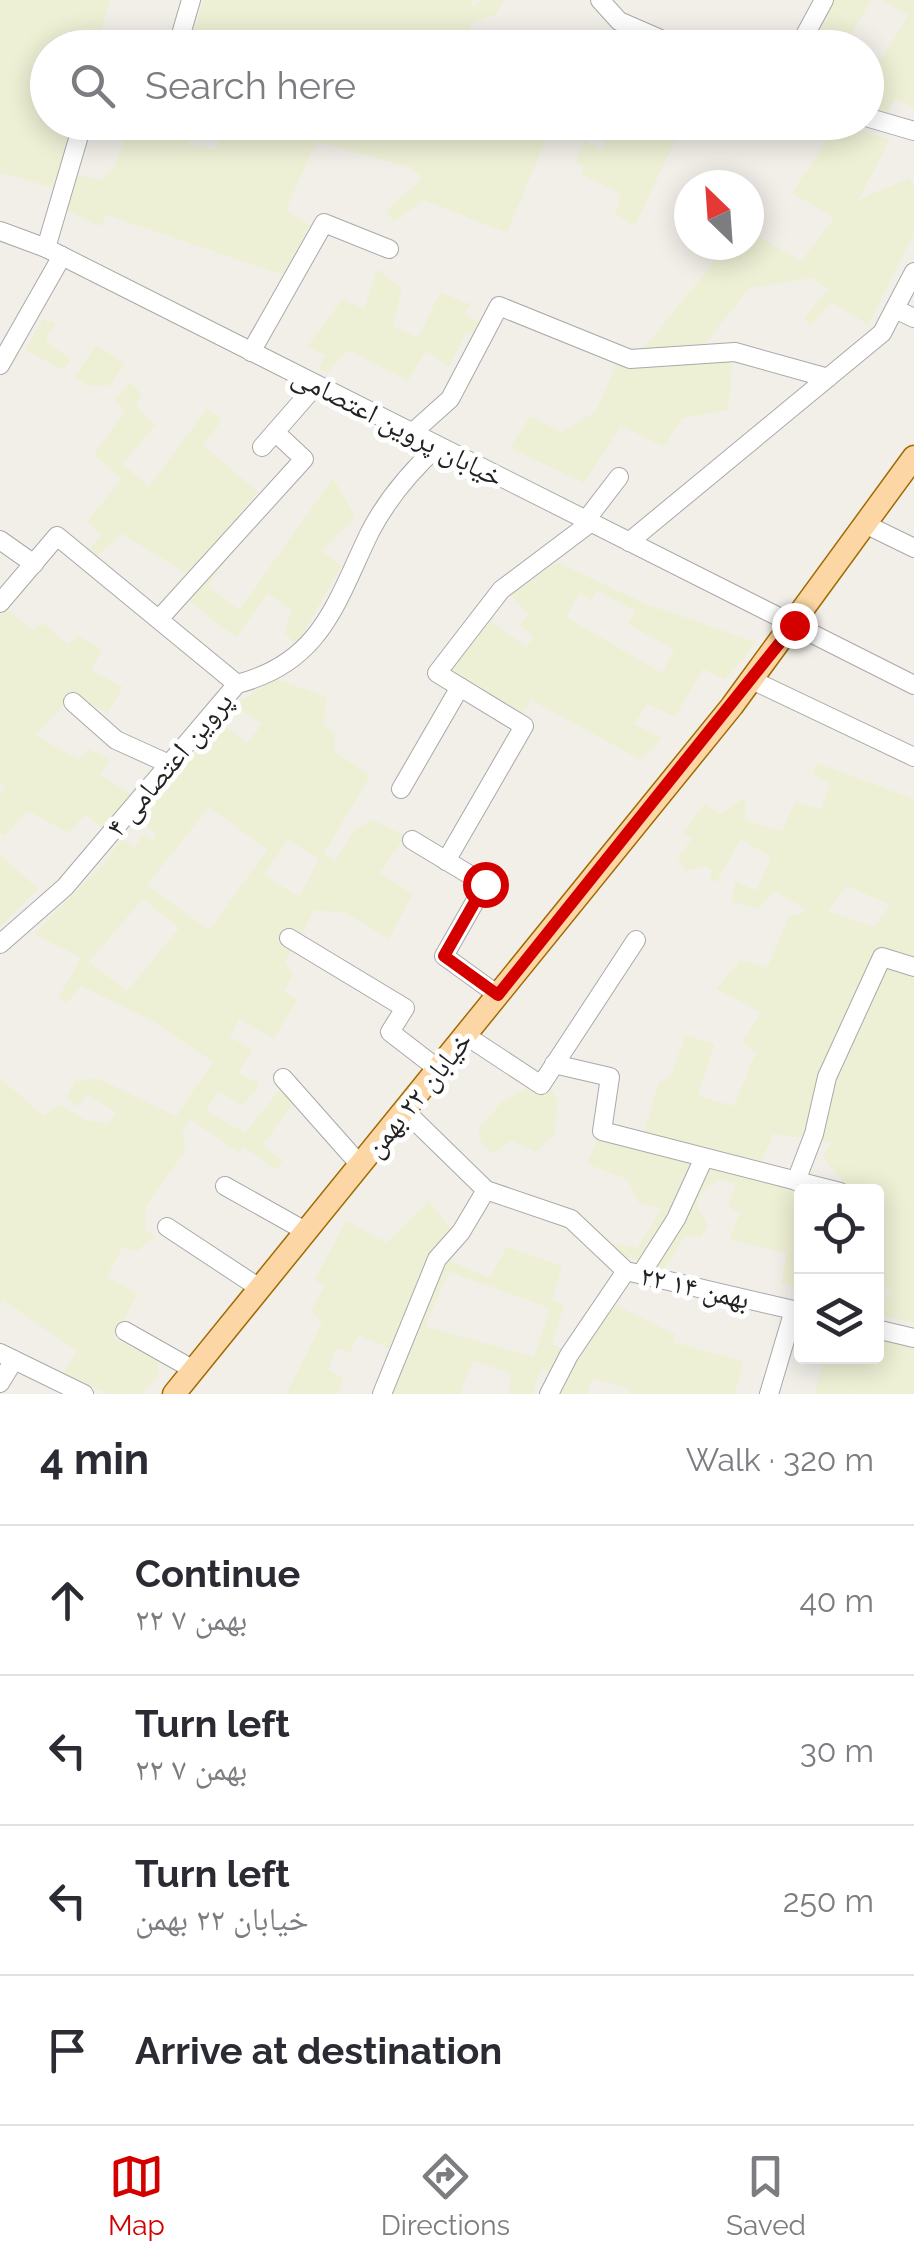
<!DOCTYPE html>
<html lang="en">
<head>
<meta charset="utf-8">
<style>
	:root { --surface:#fff; --page:#f2f2f3; --text:#2b2b33; --muted:#7c7c81; --line:#e1e1e2; --accent:#d40000 }
	body { margin:0; font-family:Raleway,"Noto Naskh Arabic",sans-serif; background:var(--page); color:var(--text) }
	.controls { position:absolute; right:30px; bottom:30px; display:grid; overflow:hidden; border-radius:10px; box-shadow:0 5px 25px #0003 }
	.controls button { width:90px; height:90px; display:grid; place-items:center; padding:0; border:0; border-bottom:2px solid var(--line); background:var(--surface); color:var(--text); font:50px sans-serif }
	.compass { position:absolute; left:674px; top:170px; width:90px; height:90px; border-radius:50%; background:var(--surface); box-shadow:0 5px 25px #0003; rotate:335deg }
	.stop { position:absolute; width:30px; height:30px; margin:-22px; border:8px solid #d40000; border-radius:50%; background:#fff }
	.stop.end { background:#d40000; border-color:#fff; box-shadow:0 2px 10px #0008 }
	.list { margin:0; padding:0; list-style:none }
	h2 { display:flex; justify-content:space-between; align-items:center; height:130px; margin:0; padding:0 40px; font-size:42px }
	h2 small { font-size:32px; font-weight:400; color:var(--muted) }
	.list li { display:grid; grid-template-columns:65px 1fr auto; gap:30px; align-items:center; box-sizing:border-box; height:150px; padding:0 40px; border-top:2px solid var(--line) }
	.list b { display:block; font-size:38px; white-space:nowrap }
	.list p { margin:0; font-size:32px; white-space:nowrap; color:var(--muted) }
	.list em { font-size:32px; font-style:normal; color:var(--muted) }
	.icon { flex:none; width:55px; height:55px; fill:none; stroke:currentColor; stroke-width:2; stroke-linecap:round; stroke-linejoin:round }
	.map { position:relative; flex:none; width:914px; height:1394px; overflow:hidden }
	.search { position:absolute; background:var(--surface); box-shadow:0 5px 25px #0003; left:30px; right:30px; top:30px; height:110px; display:flex; align-items:center; gap:25px; box-sizing:border-box; padding:0 35px; border-radius:55px; color:var(--muted); font-size:38px }
	.sheet { height:730px; background:var(--surface) }
	nav { display:flex; justify-content:space-around; align-items:center; box-sizing:border-box; height:140px; border-top:2px solid var(--line); background:var(--surface); font-size:28px; color:var(--muted) }
	nav a { display:grid; justify-items:center; gap:5px }
	nav .on { color:var(--accent) }
	.map>svg:first-child { display:block }
	.farmland { fill:#eef0d5; fill-rule:evenodd }
	.lines { fill:none; stroke-linecap:round; stroke-linejoin:round }
	.minor-casing { stroke:#a9a9a9; stroke-width:20 }
	.major-casing { stroke:#a06b00; stroke-width:25 }
	.minor { stroke:#fff; stroke-width:18 }
	.major { stroke:#fcd6a4; stroke-width:22 }
	.route { stroke:#d40000; stroke-width:12 }
	.labels { text-anchor:middle; stroke-width:10; stroke-linejoin:round; paint-order:stroke }
	.street-label { font-size:28px; fill:#222; stroke:#fff }
</style>
</head>
<body>
<div class="map">
<svg width="914" height="1394" viewBox="0 0 914 1394">
	<rect width="100%" height="100%" fill="#f2efe9"/>
	<g class="farmland">
		<polygon points="0,0 110,0 97,47 48,48 48,122 76,123 57,189 0,173"/>
		<polygon points="204,0 472,0 471,8 482,0 505,0 496,14 471,24 468,32 502,47 188,47"/>
		<polygon points="834,0 871,0 847,42 857,47 806,48"/>
		<polygon points="881,0 914,0 914,108 895,99 884,116 867,110 866,52 882,59 908,15"/>
		<polygon points="128,123 181,123 196,127 188,145 216,150 221,135 207,131 210,123 553,123 507,233 424,200 394,222 386,211 422,178 411,168 316,141 286,210 310,225 283,275 107,215 100,227 66,210 78,175 100,180 116,166"/>
		<polygon points="614,123 683,123 635,226 615,214 621,194 581,174 584,166 576,161 584,140 601,150"/>
		<polygon points="838,123 890,140 858,200 909,178 914,185 914,233 868,325 832,302 810,326 804,318 828,289 812,278 749,288 693,360 733,359 728,410 682,418 664,447 621,426 584,483 510,448 530,416 562,432 596,411 617,362 649,342 727,245 749,245 749,231 801,261 834,218 792,193"/>
		<polygon points="377,269 402,288 393,326 418,338 440,292 470,304 465,315 481,322 473,334 466,332 449,367 426,351 408,381 348,350 327,373 319,368 325,355 307,347 343,299 364,309"/>
		<polygon points="43,319 56,323 45,340 71,360 63,370 25,350"/>
		<polygon points="96,345 125,364 110,385 89,386 75,377"/>
		<polygon points="130,382 142,395 135,405 155,425 123,464 149,487 207,408 222,420 203,445 258,492 212,550 225,562 208,586 239,610 333,478 355,517 322,551 341,566 297,645 285,634 291,610 268,594 236,638 185,598 197,580 122,534 97,556 90,549 101,534 87,522 121,479 94,454 125,411 114,400"/>
		<path d="M 557,562 L 644,603 L 756,642 L 725,680 L 703,669 L 675,717 L 647,704 L 634,724 L 662,738 L 641,760 L 531,700 L 521,716 L 449,671 L 491,621 L 526,647 L 534,637 L 520,625 L 528,614 L 511,595 ZM 597,591 L 635,611 L 628,624 L 674,650 L 662,673 L 566,617 L 580,593 L 591,600 Z"/>
		<polygon points="6,608 32,630 43,623 68,644 79,636 102,649 92,671 123,687 108,713 73,695 36,735 78,760 88,749 110,759 100,775 132,794 105,829 85,815 68,833 28,811 4,836 0,833 0,794 5,789 0,783 0,616"/>
		<path d="M 277,679 L 327,697 L 323,725 L 335,733 L 335,752 L 371,775 L 324,853 L 335,861 L 355,829 L 373,820 L 405,836 L 380,873 L 413,894 L 389,939 L 346,913 L 315,910 L 285,962 L 293,974 L 284,992 L 298,999 L 274,1039 L 239,1019 L 230,1037 L 253,1050 L 238,1073 L 260,1084 L 243,1106 L 218,1091 L 206,1110 L 245,1133 L 280,1089 L 294,1102 L 263,1145 L 283,1161 L 276,1170 L 244,1147 L 239,1153 L 190,1119 L 183,1130 L 185,1151 L 146,1206 L 145,1230 L 156,1236 L 135,1252 L 123,1247 L 107,1277 L 138,1294 L 114,1338 L 132,1348 L 142,1335 L 155,1344 L 159,1376 L 141,1394 L 109,1394 L 62,1375 L 77,1351 L 4,1301 L 0,1307 L 0,1078 L 44,1116 L 59,1104 L 86,1120 L 109,1124 L 116,1113 L 87,1094 L 78,1107 L 66,1098 L 75,1081 L 97,1078 L 176,1116 L 213,1062 L 154,1022 L 81,986 L 67,1003 L 58,998 L 81,958 L 34,934 L 105,862 L 122,838 L 134,847 L 144,834 L 152,840 L 156,834 L 134,816 L 222,711 ZM 243,711 L 262,724 L 247,743 L 222,724 L 231,713 L 237,717 ZM 209,807 L 267,850 L 209,930 L 147,885 ZM 288,840 L 319,859 L 299,897 L 264,875 ZM 143,899 L 179,928 L 127,991 L 89,962 Z"/>
		<path d="M 817,763 L 914,799 L 914,1323 L 880,1315 L 891,1288 L 877,1282 L 876,1192 L 835,1191 L 844,1182 L 823,1158 L 831,1142 L 773,1134 L 755,1177 L 817,1191 L 802,1192 L 801,1267 L 796,1287 L 781,1283 L 787,1253 L 729,1240 L 740,1213 L 728,1207 L 736,1184 L 720,1180 L 705,1188 L 696,1204 L 708,1226 L 701,1237 L 685,1236 L 664,1270 L 610,1252 L 615,1243 L 637,1248 L 661,1209 L 639,1203 L 627,1179 L 587,1164 L 599,1136 L 640,1146 L 659,1082 L 670,1077 L 686,1035 L 715,1044 L 698,1096 L 734,1106 L 756,1052 L 742,1043 L 761,1012 L 716,989 L 740,960 L 767,968 L 789,916 L 801,914 L 804,908 L 773,891 L 759,909 L 732,902 L 735,882 L 756,890 L 771,857 L 741,839 L 716,883 L 710,880 L 712,870 L 705,866 L 685,871 L 678,857 L 692,839 L 683,833 L 704,804 L 721,814 L 745,797 L 745,820 L 782,831 L 795,802 L 821,809 L 830,783 L 812,773 ZM 847,886 L 890,905 L 874,927 L 828,911 Z"/>
		<polygon points="0,854 38,889 0,927"/>
		<polygon points="534,1085 551,1088 558,1102 555,1134 536,1152 511,1141 493,1154 481,1142 478,1128 503,1101"/>
		<polygon points="428,1201 453,1231 425,1265 392,1350 358,1335 350,1353 337,1348 328,1370 344,1378 338,1394 286,1394 322,1323 311,1311 324,1286 315,1280 346,1220 386,1243"/>
		<path d="M 507,1247 L 562,1266 L 552,1300 L 564,1305 L 552,1344 L 565,1351 L 553,1374 L 541,1369 L 533,1394 L 509,1394 L 511,1373 L 473,1361 L 460,1394 L 390,1394 L 417,1336 L 412,1331 L 444,1258 L 489,1278 ZM 449,1272 L 550,1308 L 534,1357 L 425,1326 Z"/>
		<polygon points="616,1305 675,1334 673,1342 743,1361 735,1394 629,1394 630,1388 592,1379 587,1394 558,1394 572,1365"/>
		<polygon points="877,1340 914,1346 914,1394 814,1394 825,1357 876,1356"/>
	</g>
	<g class="lines">
		<g class="minor-casing">
			<g id="minor">
				<polyline points="600,0 619,21 681,48"/>
				<polyline points="177,48 191,0"/>
				<polyline points="798,48 824,0"/>
				<polyline points="866,117 914,131"/>
				<polyline points="0,231 46,248 914,685"/>
				<polyline points="46,248 83,122"/>
				<polyline points="895,309 914,318"/>
				<polyline points="251,352 324,223 389,249"/>
				<polyline points="0,365 62,256"/>
				<polyline points="412,433 450,399 499,306 630,359 735,352 828,378"/>
				<polyline points="262,447 316,385"/>
				<polyline points="586,520 619,477"/>
				<polyline points="867,525 914,548"/>
				<polyline points="0,540 34,564"/>
				<polyline points="629,542 882,333 914,272"/>
				<polyline points="0,603 57,536 237,684"/>
				<polyline points="159,619 304,459 275,432"/>
				<polyline points="752,680 914,757"/>
				<polyline points="73,702 116,740 169,764"/>
				<polyline points="401,789 460,687"/>
				<polyline points="412,840 485,884 444,956 498,995"/>
				<polyline points="446,861 524,726 437,673 501,590 590,523"/>
				<polyline points="289,938 405,1008 390,1032 438,1069"/>
				<path d="M 0,944 L 65,887 L 237,684 C 322,662 336,602 370,532 C 387,499 411,471 438,446"/>
				<polyline points="465,1035 541,1085 636,940"/>
				<polyline points="554,1064 610,1077 602,1131 840,1192"/>
				<polyline points="283,1078 361,1166"/>
				<polyline points="405,1111 486,1190 571,1219 626,1271 802,1312"/>
				<polyline points="796,1181 814,1134 827,1077 882,957 914,967"/>
				<polyline points="225,1186 307,1232"/>
				<polyline points="167,1227 261,1289"/>
				<polyline points="641,1274 676,1219 703,1160"/>
				<polyline points="876,1329 914,1338"/>
				<polyline points="125,1331 194,1370"/>
				<polyline points="0,1353 84,1394"/>
				<polyline points="0,1383 14,1360"/>
				<polyline points="382,1394 437,1259 461,1232 486,1190"/>
				<polyline points="549,1394 569,1355 626,1271"/>
				<polyline points="769,1394 794,1310"/>
			</g>
		</g>
		<g class="major-casing">
			<polyline id="major" points="174,1394 732,706 914,457"/>
		</g>
		<use href="#minor" class="minor"/>
		<use href="#major" class="major"/>
	</g>
	<g class="lines">
		<polyline class="route" points="485,884 444,956 498,995 794,625"/>
	</g>
	<g class="labels">
		<g class="street-label">
			<text transform="translate(398 426) rotate(27)" y="10">خیابان پروین اعتصامی</text>
			<text transform="translate(169 764) rotate(-50)" y="10">پروین اعتصامی ۴</text>
			<text transform="translate(418 1094) rotate(-51)" y="10">خیابان ۲۲ بهمن</text>
			<text transform="translate(695 1287) rotate(13)" y="10">۲۲ بهمن ۱۴</text>
		</g>
	</g>
</svg>
<div class="controls">
<button><svg class="icon" aria-label="locate" viewBox="0 0 24 24"><circle cx="12" cy="12" r="6"/><path d="M12 2v4M12 18v4M2 12h4M18 12h4"/></svg></button>
<button><svg class="icon" aria-label="layers" viewBox="0 0 24 24"><path d="M12 4l9 5-9 5-9-5zM3 14l9 5 9-5"/></svg></button>
</div>
<svg class="compass" viewBox="-18 -18 36 36"><path d="M0-13l5 13h-10z" fill="#e53935"/><path d="M0 13l5-13h-10z" fill="#7c7c81"/></svg>
<div class="stop" style="left:485px;top:884px"></div>
<div class="stop end" style="left:794px;top:625px"></div>
<div class="search"><svg class="icon" aria-label="search" viewBox="0 0 24 24"><circle cx="10" cy="10" r="6"/><path d="M15 15l6 6"/></svg>Search here</div>
</div>
<section class="sheet">
<h2>4 min<small>Walk · 320 m</small></h2>
<ul class="list">
<li><svg class="icon" aria-label="ahead" viewBox="0 0 24 24"><path d="M12 20V5M6 11l6-6 6 6"/></svg><div><b>Continue</b><p>۲۲ بهمن ۷</p></div><em>40 m</em></li>
<li><svg class="icon" aria-label="left" viewBox="0 0 24 24"><path d="M17 20v-9H6M10 6l-5 5 5 5"/></svg><div><b>Turn left</b><p>۲۲ بهمن ۷</p></div><em>30 m</em></li>
<li><svg class="icon" aria-label="left" viewBox="0 0 24 24"><path d="M17 20v-9H6M10 6l-5 5 5 5"/></svg><div><b>Turn left</b><p>خیابان ۲۲ بهمن</p></div><em>250 m</em></li>
<li><svg class="icon" aria-label="arrive" viewBox="0 0 24 24"><path d="M6 21V4h12l-3 4 3 4H6"/></svg><div><b>Arrive at destination</b></div></li>
</ul>
</section>
<nav>
<a class="on"><svg class="icon" aria-label="map" viewBox="0 0 24 24"><path d="M3 6l6-2 6 2 6-2v14l-6 2-6-2-6 2zM9 4v14M15 6v14"/></svg>Map</a>
<a><svg class="icon" aria-label="directions" viewBox="0 0 24 24"><path d="M12 3l9 9-9 9-9-9zM9 14v-3h6M13 9l2 2-2 2"/></svg>Directions</a>
<a><svg class="icon" aria-label="saved" viewBox="0 0 24 24"><path d="M7 4h10v16l-5-4-5 4z"/></svg>Saved</a>
</nav>
</body>
</html>
